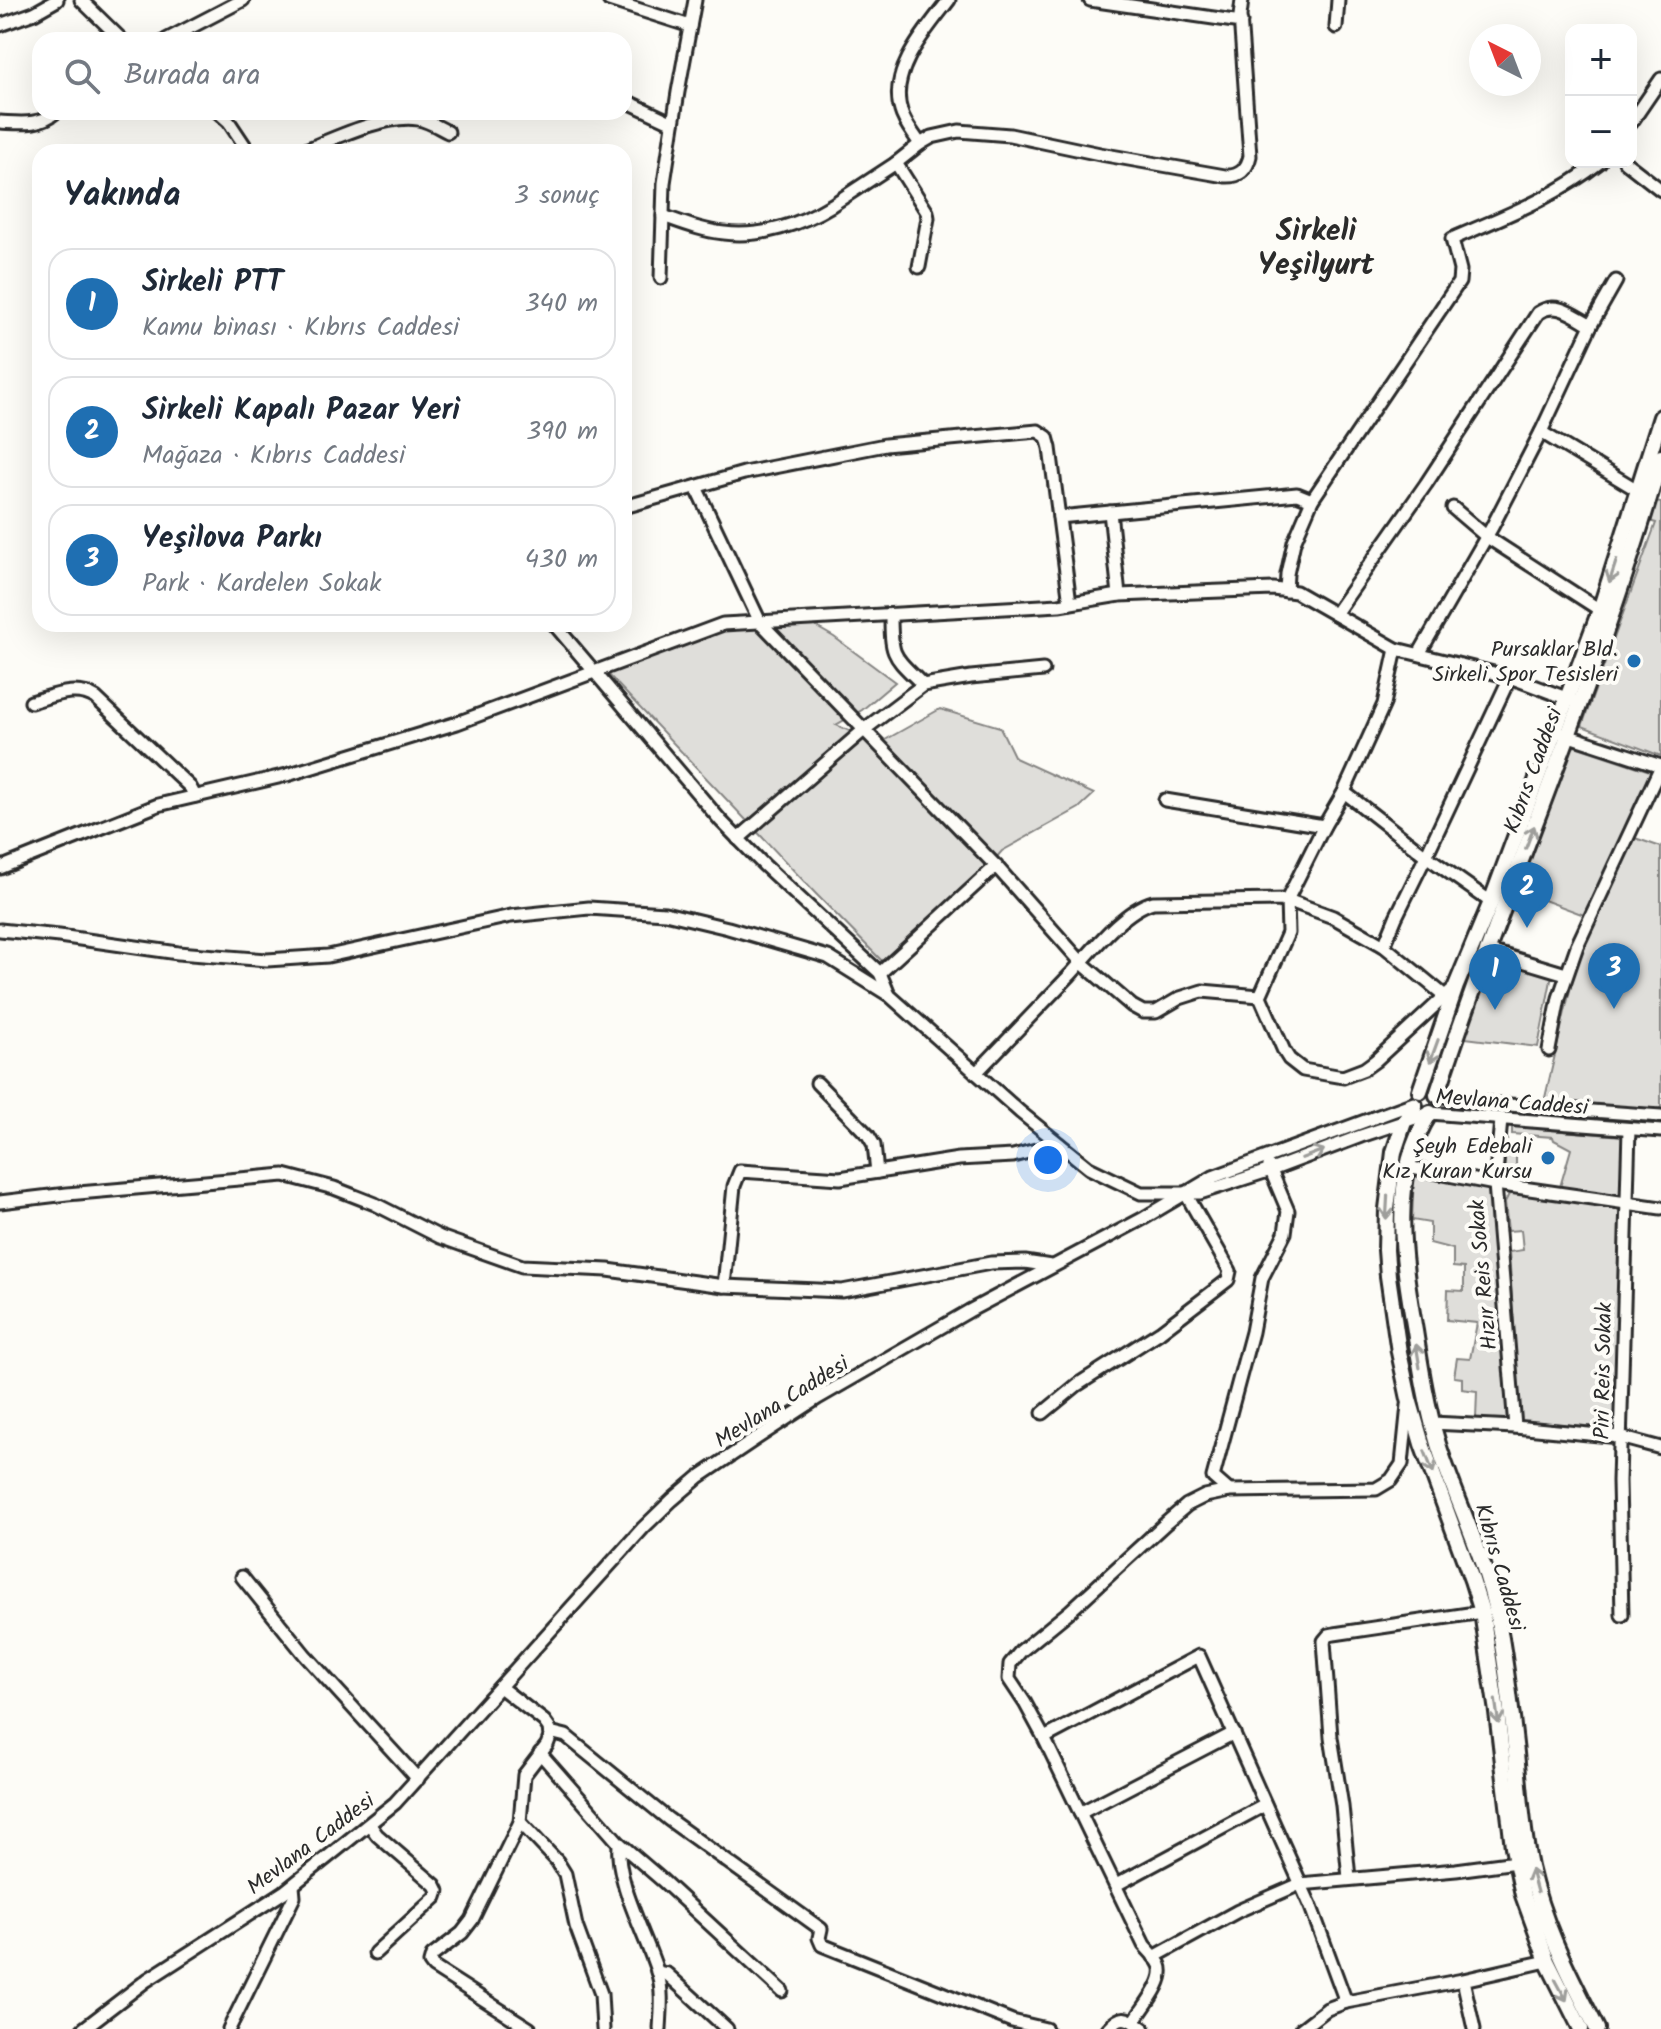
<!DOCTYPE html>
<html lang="tr">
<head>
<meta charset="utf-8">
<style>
	:root { --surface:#fff; --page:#f6f6f7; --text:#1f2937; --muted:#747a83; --line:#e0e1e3; --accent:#1f6fb2 }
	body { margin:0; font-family:Kalam,sans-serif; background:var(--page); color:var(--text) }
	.controls { position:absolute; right:24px; top:24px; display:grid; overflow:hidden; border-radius:16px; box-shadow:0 8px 32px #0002 }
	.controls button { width:72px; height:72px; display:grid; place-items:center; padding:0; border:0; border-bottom:2px solid var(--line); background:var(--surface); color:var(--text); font:40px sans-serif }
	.compass { position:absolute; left:1469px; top:24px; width:72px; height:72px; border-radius:50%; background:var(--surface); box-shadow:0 8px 32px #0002; rotate:318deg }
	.you { position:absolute; left:1048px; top:1160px; width:28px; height:28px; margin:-20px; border:6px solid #fff; border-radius:50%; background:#1a73e8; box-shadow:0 0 0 12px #1a73e833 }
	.badge { display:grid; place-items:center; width:52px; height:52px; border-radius:50%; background:var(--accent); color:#fff; font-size:26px; font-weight:700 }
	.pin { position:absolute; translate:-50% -66px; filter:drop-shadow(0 2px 4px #0008) }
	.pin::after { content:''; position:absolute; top:42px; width:28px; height:24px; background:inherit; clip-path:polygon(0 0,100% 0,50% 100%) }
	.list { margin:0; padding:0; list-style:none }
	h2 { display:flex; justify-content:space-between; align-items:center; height:104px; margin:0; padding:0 32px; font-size:34px }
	h2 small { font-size:26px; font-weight:400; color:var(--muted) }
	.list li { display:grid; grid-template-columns:52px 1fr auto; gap:24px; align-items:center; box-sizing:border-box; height:112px; margin:0 16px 16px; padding:0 16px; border:2px solid var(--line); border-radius:24px }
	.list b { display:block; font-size:30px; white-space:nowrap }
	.list p { margin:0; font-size:26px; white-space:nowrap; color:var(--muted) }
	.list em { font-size:26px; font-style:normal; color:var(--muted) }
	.icon { flex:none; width:44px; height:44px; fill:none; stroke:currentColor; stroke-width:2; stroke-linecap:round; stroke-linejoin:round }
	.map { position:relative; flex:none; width:1661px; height:2029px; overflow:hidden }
	.search { position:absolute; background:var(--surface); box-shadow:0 8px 32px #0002; left:32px; top:32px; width:600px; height:88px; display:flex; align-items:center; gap:20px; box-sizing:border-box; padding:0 28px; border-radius:24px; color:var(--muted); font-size:30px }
	.panel { position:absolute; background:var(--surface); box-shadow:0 8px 32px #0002; left:32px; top:144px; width:600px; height:488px; border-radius:24px }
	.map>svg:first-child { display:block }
	.green { fill:#dfdeda; stroke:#858482; stroke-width:2 }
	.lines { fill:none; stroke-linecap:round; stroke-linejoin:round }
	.minor-casing { stroke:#2b2b2b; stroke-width:17 }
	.major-casing { stroke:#2b2b2b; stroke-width:20 }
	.minor { stroke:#fdfcf7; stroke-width:11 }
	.major { stroke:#fdfcf7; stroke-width:14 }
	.oneway { stroke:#9e9e9b }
	.poi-dot { fill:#1f6fb2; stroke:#fdfcf7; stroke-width:3 }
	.labels { text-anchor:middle; stroke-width:8; stroke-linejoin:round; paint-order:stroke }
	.poi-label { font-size:22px; fill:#2b2b2b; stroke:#fdfcf7; text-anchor:end }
	.street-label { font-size:22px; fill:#2b2b2b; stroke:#fdfcf7 }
	.district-label { font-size:30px; font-weight:bold; fill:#2b2b2b; stroke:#fdfcf7 }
</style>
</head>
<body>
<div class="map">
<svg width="1661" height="2029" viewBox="0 0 1661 2029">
	<rect width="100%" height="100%" fill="#fdfcf7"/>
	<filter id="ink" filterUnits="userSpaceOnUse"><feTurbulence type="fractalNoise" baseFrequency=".0125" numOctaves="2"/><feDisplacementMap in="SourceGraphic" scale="16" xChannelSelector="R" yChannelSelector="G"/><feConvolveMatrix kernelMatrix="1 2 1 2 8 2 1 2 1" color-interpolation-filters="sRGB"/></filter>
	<g filter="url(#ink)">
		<g class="green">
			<polygon points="1655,502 1661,503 1661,756 1582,726 1656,523 1649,521"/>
			<polygon points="813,625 834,637 895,682 862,710 836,725 878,744 940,709 1000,727 1015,758 1094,794 1079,808 1002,851 953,907 887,966 816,894 606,672 718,631"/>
			<polygon points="1575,746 1653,772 1584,915 1517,890 1571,748"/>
			<polygon points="1635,838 1661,847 1661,1109 1544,1102 1577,960 1589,930"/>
			<polygon points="1490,958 1552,975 1538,1047 1465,1038"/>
			<polygon points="1447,1102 1482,1108 1661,1121 1661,1125 1445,1110"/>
			<polygon points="1512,1127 1623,1136 1620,1193 1614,1197 1560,1187 1571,1149 1554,1140 1553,1137 1512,1134"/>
			<polygon points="1506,1144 1514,1147 1516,1151 1516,1179 1509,1178 1504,1174"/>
			<polygon points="1414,1174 1491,1187 1509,1421 1476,1419 1477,1391 1462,1389 1462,1378 1454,1377 1457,1358 1470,1359 1477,1323 1447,1320 1448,1290 1464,1291 1464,1268 1453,1267 1453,1249 1430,1243 1430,1223 1412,1220"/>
			<polygon points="1515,1193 1622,1209 1615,1426 1611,1428 1522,1421 1520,1419 1509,1252 1523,1250 1521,1230 1508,1231 1505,1202 1509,1194"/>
		</g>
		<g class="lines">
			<g class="minor-casing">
				<g id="minor">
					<polyline points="81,0 122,40"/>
					<polyline points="609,0 690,26"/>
					<polyline points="1090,0 1241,22"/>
					<polyline points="0,25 34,13 57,0"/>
					<polyline points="1336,27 1338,0"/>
					<polyline points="166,40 243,0"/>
					<polyline points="624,100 673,123"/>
					<polyline points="218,112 229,122 249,152"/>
					<path d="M 0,122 C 21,123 39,126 56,112"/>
					<polyline points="1631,123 1661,79"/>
					<path d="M 920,144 C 914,134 904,123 901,111 C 888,72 926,30 949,0"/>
					<path d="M 301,152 C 330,140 387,113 418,119 C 429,121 438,127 448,132"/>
					<polyline points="1625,162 1661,190"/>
					<polyline points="896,163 927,212 928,218 919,267"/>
					<path d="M 663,216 C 683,223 703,231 724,233 C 761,238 801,224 832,205 L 896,163 L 920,144 L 932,137 L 959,131 L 1010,135 L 1100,154 L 1225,176 C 1239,177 1247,170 1250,156 L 1240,16 L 1242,0"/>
					<polyline points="661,278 664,183 678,92 695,0"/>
					<polyline points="1541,432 1639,491"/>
					<polyline points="696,487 760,622 996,866 1082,963 1132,1006 1143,1012 1156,1012 1180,998 1202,991 1260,996"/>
					<polyline points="624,507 744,473 885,445 1038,431 1047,437 1050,448 1070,603"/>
					<polyline points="1453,508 1487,537 1600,610"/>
					<polyline points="1110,512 1119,595"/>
					<polyline points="1059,517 1297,494 1312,500"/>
					<path d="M 1286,591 L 1287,574 L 1294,542 L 1312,500 L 1459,282 L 1460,270 L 1452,239 C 1505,216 1554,198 1600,162"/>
					<path d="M 1335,614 L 1426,484 L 1538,313 C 1556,300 1573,315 1591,325"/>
					<path d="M 891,615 C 891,658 893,655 923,685"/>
					<polyline points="554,624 721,821 764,865 880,973 889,995"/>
					<polyline points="1396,649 1384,704 1344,792 1324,826 1287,900 1288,933 1260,996 1284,1051 1289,1059 1303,1070 1343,1077 1364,1069 1375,1061 1455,987"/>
					<polyline points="1419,654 1492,527 1541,432 1591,325 1616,281"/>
					<path d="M 31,702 C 53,696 76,685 96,698 L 190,787 L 195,796"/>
					<polyline points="1563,734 1661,766"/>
					<polyline points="1344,792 1426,856 1491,902"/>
					<polyline points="1165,800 1324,826"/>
					<polyline points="738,839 865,729 923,685 971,677 1043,670"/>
					<polyline points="0,868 158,805 287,775 457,723 723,624 1059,605 1119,595 1273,589 1296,592 1396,649 1510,677 1574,701"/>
					<polyline points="0,930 59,936 178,953 267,960 328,956 511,916 589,908 665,913 728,928 828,957 889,995 1020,1112 1089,1168 1141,1193 1200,1193 1271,1170 1361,1136 1430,1113 1661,1131"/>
					<polyline points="1384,946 1396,917 1426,856 1510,677"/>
					<polyline points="1486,950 1566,974"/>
					<polyline points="880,973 996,866"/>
					<polyline points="1549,1050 1559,998 1577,946 1661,766"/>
					<path d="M 976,1073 C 1008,1040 1039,1007 1070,975 C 1091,952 1123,910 1153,902 L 1287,900 L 1333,917 L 1384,946 L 1445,996"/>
					<polyline points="817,1083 868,1135 874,1145 877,1172"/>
					<polyline points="1437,1095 1495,1104 1661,1116"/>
					<polyline points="1501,1120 1495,1184 1515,1427"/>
					<polyline points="1407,1167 1495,1184 1661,1208"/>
					<polyline points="0,1202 67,1194 284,1175 334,1188 375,1204 440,1237 522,1266 608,1270 724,1286 842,1291 991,1263 1025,1262 1051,1266"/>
					<polyline points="724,1286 734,1186 740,1171 840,1178 959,1159 1013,1156 1059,1144"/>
					<polyline points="1043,1413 1077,1385 1160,1332 1228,1280 1230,1271 1186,1194"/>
					<polyline points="1432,1423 1515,1427 1620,1437 1661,1448"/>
					<polyline points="1229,1491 1213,1477 1252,1332 1262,1278 1285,1233 1288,1211 1269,1166"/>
					<polyline points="242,1577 305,1655 418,1779"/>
					<polyline points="1622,1615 1619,1481 1629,1129"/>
					<polyline points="500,1687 544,1721 549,1728 550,1737 547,1745 524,1775 520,1822 472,1920 462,1933 432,1956 430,1963 433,1967 530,2029"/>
					<polyline points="550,1732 566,1736 668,1819 821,1929 819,1938 822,1945 1012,2021 1046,2029"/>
					<polyline points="1044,1738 1199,1656 1311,1907 1346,2002"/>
					<polyline points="540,1753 619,1843 662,1880 782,1991"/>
					<polyline points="1080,1813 1234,1733"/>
					<polyline points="520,1822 557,1861 565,1874 576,1926 601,1994 603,2029"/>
					<polyline points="370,1825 377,1835 435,1885 438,1891 436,1897 375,1953"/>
					<path d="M 619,1843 C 615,1882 647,1937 658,1974 C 663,1992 661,2010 660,2029"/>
					<polyline points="1349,1878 1342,1806 1331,1737 1324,1641 1329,1635 1334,1634 1482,1612"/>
					<polyline points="1116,1885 1265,1805"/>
					<polyline points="1154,1957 1238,1911 1300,1884 1456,1870 1516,1862"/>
					<polyline points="657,1972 667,1974 727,2029"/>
					<polyline points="1463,1980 1474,2029"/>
					<path d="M 1134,2022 C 1142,2008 1167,1981 1160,1965 C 1157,1958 1149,1951 1144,1945 L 1044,1738 L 1025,1703 L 1009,1679 L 1010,1664 L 1021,1651 L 1070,1611 L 1166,1523 L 1187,1505 L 1205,1496 L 1229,1491 L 1376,1489 L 1391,1480 L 1402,1464 L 1408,1405"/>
					<polyline points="83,2029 147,1980 284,1892 395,1803 643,1528 672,1500 699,1477 757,1438 818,1398 969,1311 1144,1218 1213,1177 1414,1103"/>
					<polyline points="229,2029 294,1897 293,1886"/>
					<path d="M 1108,2029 C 1122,2012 1128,2018 1144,2029"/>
					<polyline points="1301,2029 1327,2009 1346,2002 1463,1980 1547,1961"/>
				</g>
			</g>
			<g class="major-casing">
				<g id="major">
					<polyline points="1420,1091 1456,986 1491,902 1600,610 1661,417"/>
					<path d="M 1437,1095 C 1507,881 1600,675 1661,457"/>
					<polyline points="1415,1106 1404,1122 1394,1152 1387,1209 1386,1250 1388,1276 1399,1352 1409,1399 1422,1444 1472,1580 1482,1612 1497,1712 1513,1847 1523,1895 1547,1961 1581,2029"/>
					<path d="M 1430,1113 C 1388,1178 1403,1260 1415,1331 C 1421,1370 1427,1407 1438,1444 C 1456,1501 1485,1556 1497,1616 C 1506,1661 1511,1708 1516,1753 C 1520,1792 1522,1830 1530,1867 C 1544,1928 1570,1975 1597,2029"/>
				</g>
			</g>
			<use href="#minor" class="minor"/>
			<use href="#major" class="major"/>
		</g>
		<defs><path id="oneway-shaft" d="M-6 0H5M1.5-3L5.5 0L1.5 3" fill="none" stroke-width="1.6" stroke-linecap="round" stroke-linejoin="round" transform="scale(2)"/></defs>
		<g class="oneway">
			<use href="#oneway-shaft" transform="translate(1613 571) rotate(108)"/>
			<use href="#oneway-shaft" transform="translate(1530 837) rotate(-69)"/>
			<use href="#oneway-shaft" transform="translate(1434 1051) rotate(110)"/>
			<use href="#oneway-shaft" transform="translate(1313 1154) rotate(-21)"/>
			<use href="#oneway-shaft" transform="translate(1387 1207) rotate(93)"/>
			<use href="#oneway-shaft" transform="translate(1418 1356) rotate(-99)"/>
			<use href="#oneway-shaft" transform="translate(1429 1462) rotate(69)"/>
			<use href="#oneway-shaft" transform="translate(1497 1712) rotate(82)"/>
			<use href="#oneway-shaft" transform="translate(1534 1881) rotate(-105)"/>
			<use href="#oneway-shaft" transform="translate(1561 1990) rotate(62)"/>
		</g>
	</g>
	<g class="poi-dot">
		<circle cx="1634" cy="661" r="8"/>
		<circle cx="1548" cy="1158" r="8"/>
	</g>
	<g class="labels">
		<g class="poi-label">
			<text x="1618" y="656">Pursaklar Bld.<tspan x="1618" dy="25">Sirkeli Spor Tesisleri</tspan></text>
			<text x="1532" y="1153">Şeyh Edebali<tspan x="1532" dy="25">Kız Kuran Kursu</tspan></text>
		</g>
		<g class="street-label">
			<text transform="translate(1532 770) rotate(-70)" y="8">Kıbrıs Caddesi</text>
			<text transform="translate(1512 1101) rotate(4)" y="8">Mevlana Caddesi</text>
			<text transform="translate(1482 1275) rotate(-95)" y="8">Hızır Reis Sokak</text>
			<text transform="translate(1602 1371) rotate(-89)" y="8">Piri Reis Sokak</text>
			<text transform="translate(781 1401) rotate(-32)" y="8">Mevlana Caddesi</text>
			<text transform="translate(1501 1567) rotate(74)" y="8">Kıbrıs Caddesi</text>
			<text transform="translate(310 1843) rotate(-37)" y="8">Mevlana Caddesi</text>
		</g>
		<g class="district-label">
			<text x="1316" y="240">Sirkeli<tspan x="1316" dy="34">Yeşilyurt</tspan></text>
		</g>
	</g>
</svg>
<div class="controls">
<button>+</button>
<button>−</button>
</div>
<svg class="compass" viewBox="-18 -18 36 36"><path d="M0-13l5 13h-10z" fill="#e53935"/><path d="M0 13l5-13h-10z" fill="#747a83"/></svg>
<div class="you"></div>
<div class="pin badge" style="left:1495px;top:1010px">1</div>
<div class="pin badge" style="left:1527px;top:928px">2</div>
<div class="pin badge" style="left:1614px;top:1009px">3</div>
<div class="search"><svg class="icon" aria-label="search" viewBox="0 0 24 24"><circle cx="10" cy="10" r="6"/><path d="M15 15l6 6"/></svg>Burada ara</div>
<section class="panel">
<h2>Yakında<small>3 sonuç</small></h2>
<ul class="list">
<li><span class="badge">1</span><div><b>Sirkeli PTT</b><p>Kamu binası · Kıbrıs Caddesi</p></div><em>340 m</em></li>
<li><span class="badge">2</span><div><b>Sirkeli Kapalı Pazar Yeri</b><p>Mağaza · Kıbrıs Caddesi</p></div><em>390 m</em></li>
<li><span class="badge">3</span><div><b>Yeşilova Parkı</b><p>Park · Kardelen Sokak</p></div><em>430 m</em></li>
</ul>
</section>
</div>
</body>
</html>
